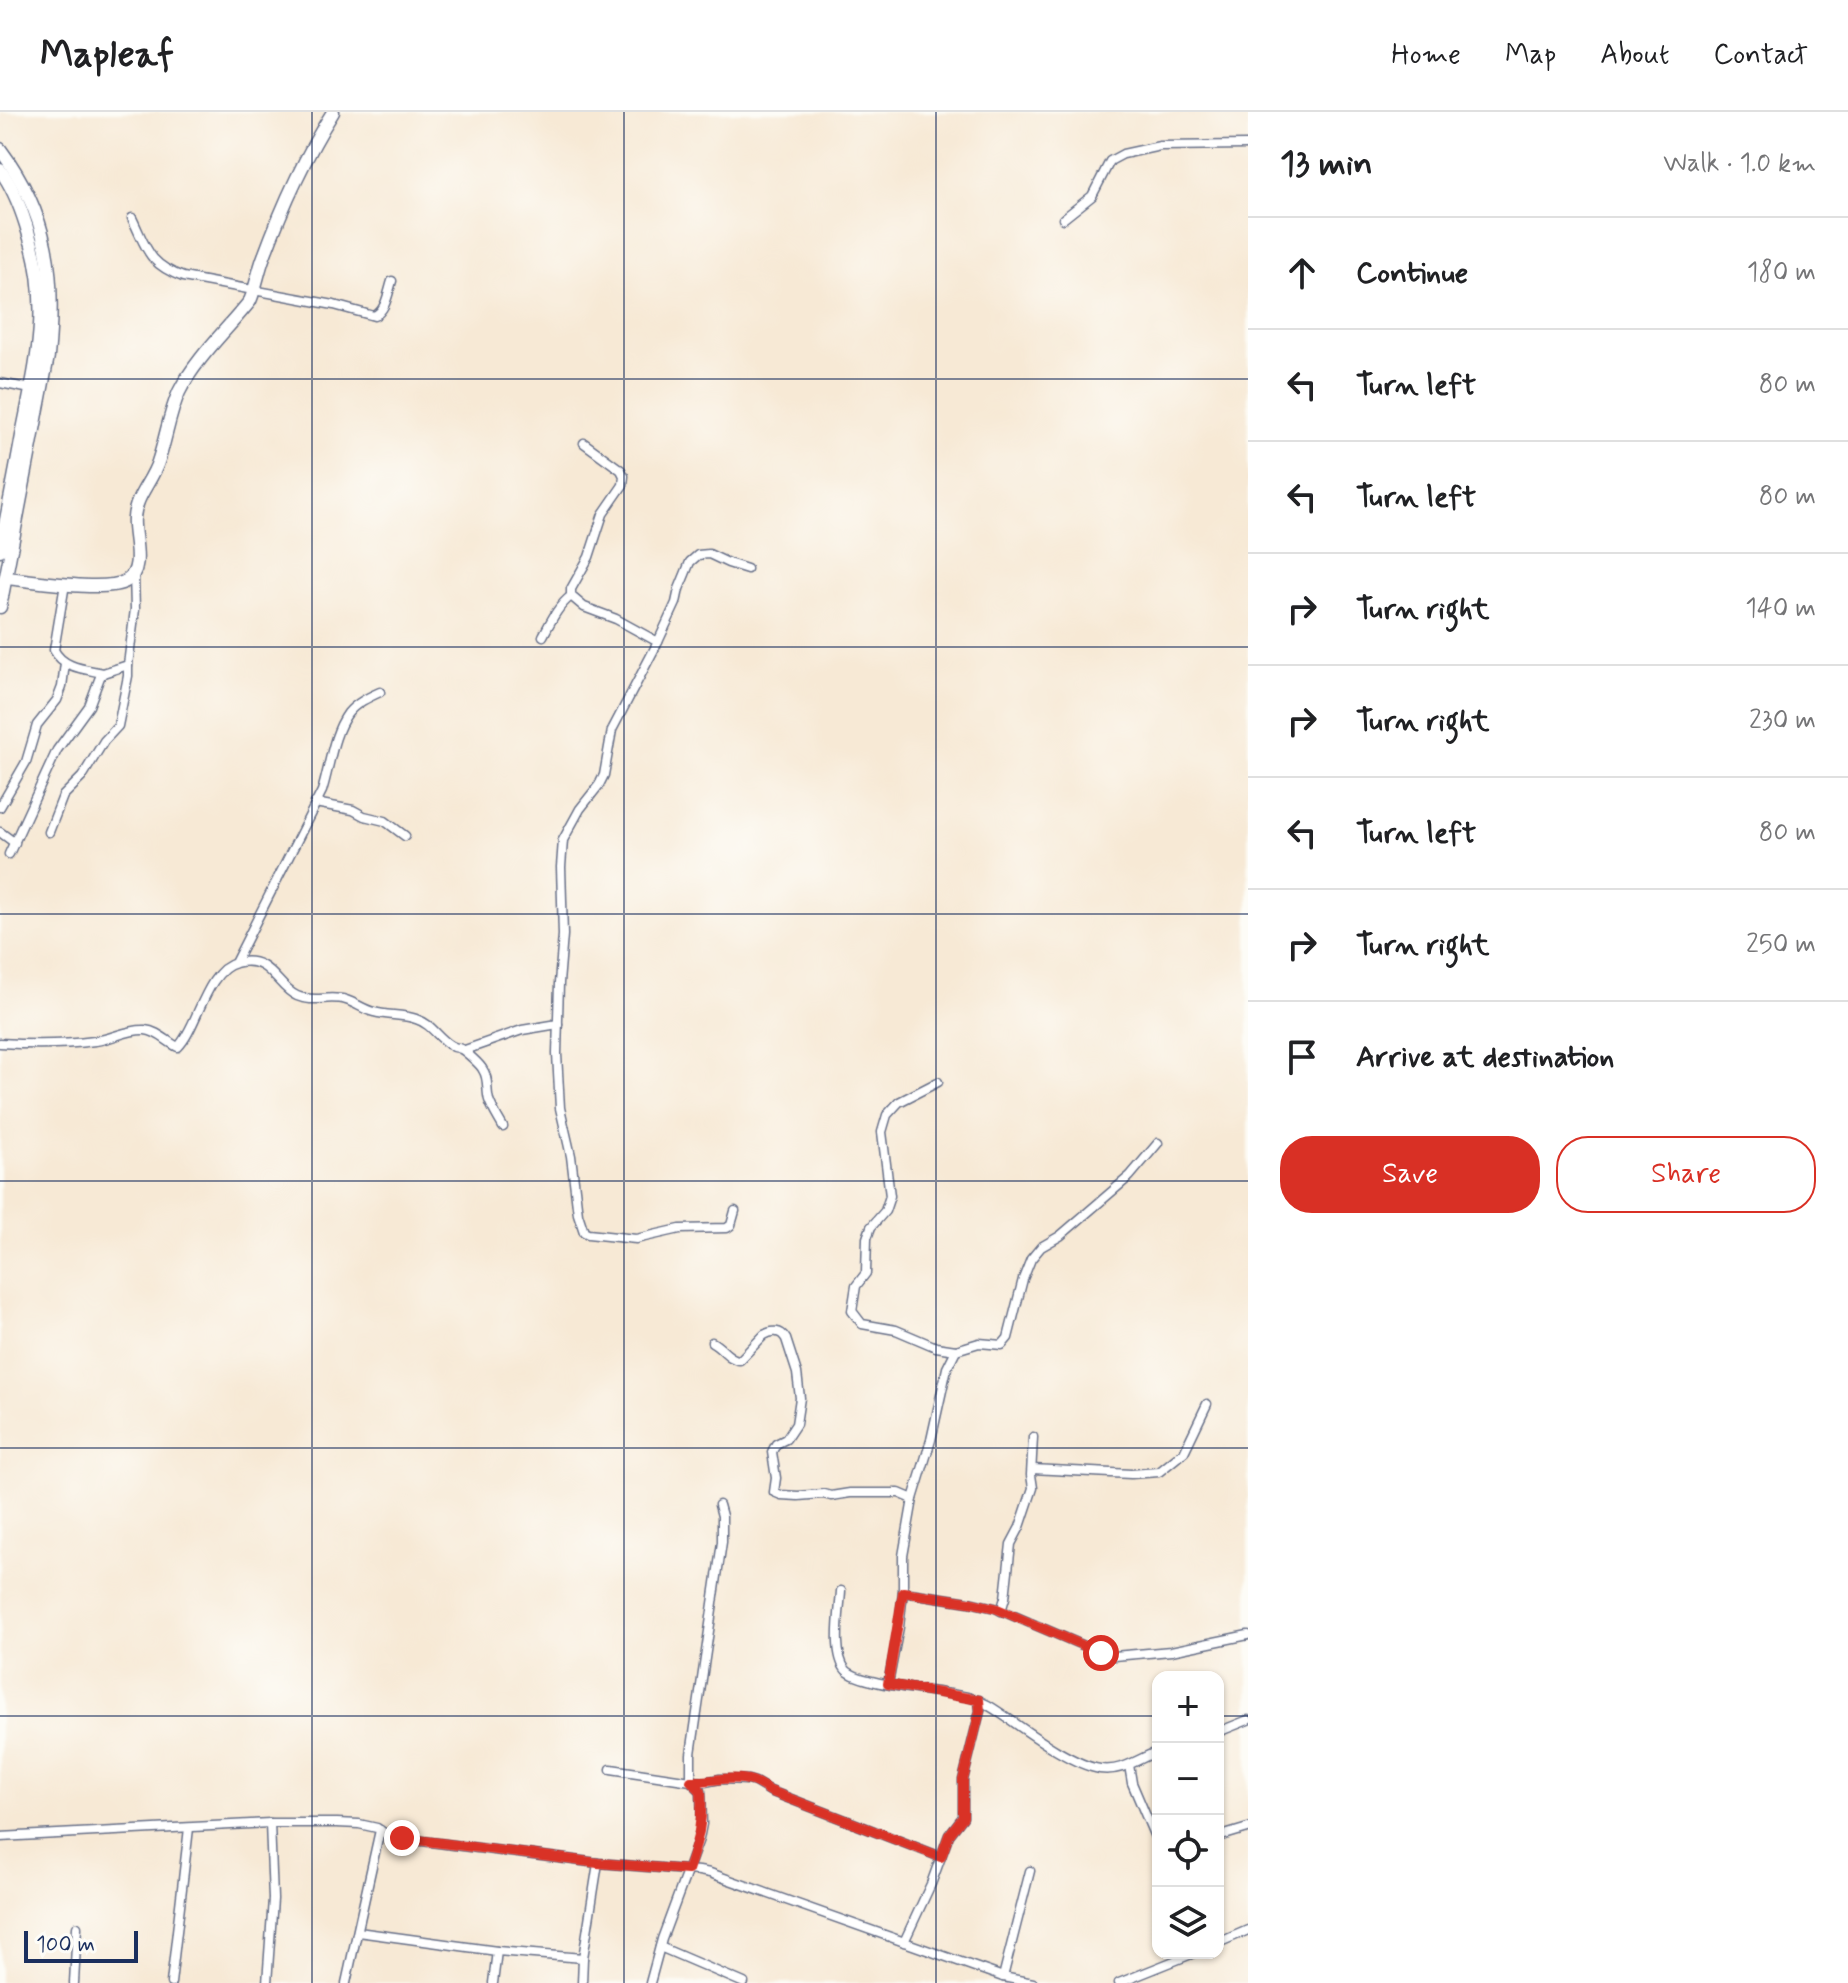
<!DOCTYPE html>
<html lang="en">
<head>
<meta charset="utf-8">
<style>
	:root { --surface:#fff; --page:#f6f6f6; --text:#202124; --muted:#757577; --line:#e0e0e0; --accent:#d93025 }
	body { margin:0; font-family:Mynerve,sans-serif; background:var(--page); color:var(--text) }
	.controls { position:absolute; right:24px; bottom:24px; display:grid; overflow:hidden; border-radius:16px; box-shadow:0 2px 6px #0004 }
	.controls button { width:72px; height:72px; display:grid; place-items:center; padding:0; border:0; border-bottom:2px solid var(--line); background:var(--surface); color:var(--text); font:40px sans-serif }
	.scale { position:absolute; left:24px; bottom:20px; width:114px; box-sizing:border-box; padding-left:8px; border:4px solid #1b2f5e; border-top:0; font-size:22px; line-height:28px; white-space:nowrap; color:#1b2f5e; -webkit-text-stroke:6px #fdfcf7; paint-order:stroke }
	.stop { position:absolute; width:24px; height:24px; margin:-18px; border:6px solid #d93025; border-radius:50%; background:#fff }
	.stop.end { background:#d93025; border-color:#fff; box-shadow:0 2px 8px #0008 }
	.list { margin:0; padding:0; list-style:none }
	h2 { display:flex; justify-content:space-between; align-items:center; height:104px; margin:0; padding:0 32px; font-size:34px }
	h2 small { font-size:26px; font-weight:400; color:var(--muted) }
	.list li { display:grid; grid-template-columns:52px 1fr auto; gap:24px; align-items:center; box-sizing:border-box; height:112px; padding:0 32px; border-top:2px solid var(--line) }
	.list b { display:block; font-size:30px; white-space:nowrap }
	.list em { font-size:26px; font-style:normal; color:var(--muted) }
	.actions { display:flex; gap:16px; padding:24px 32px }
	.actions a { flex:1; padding:18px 0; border:2px solid var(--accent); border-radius:32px; text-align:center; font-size:28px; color:var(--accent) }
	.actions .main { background:var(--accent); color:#fff }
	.icon { flex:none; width:44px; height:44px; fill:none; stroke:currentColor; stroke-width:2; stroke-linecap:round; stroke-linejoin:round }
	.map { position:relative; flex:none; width:1248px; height:1871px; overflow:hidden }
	header { display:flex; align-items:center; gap:48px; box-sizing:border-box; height:112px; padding:0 40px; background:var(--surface); border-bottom:2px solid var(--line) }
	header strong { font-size:38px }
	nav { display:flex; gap:44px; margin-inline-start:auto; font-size:28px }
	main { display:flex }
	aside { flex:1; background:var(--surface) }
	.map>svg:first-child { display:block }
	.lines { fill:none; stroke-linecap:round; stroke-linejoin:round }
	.street-casing { stroke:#687088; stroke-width:11 }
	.secondary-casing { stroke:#687088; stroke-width:15 }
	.street { stroke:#fff; stroke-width:8 }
	.secondary { stroke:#fff; stroke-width:12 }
	.route { stroke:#d93025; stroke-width:10 }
	.grid { fill:none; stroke:#1b2f5e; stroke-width:2; stroke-opacity:0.55 }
</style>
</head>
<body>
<header>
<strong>Mapleaf</strong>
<nav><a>Home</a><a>Map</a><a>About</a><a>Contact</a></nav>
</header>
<main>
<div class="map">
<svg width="1248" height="1871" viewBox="0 0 1248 1871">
	<rect width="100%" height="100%" fill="#fdfcf7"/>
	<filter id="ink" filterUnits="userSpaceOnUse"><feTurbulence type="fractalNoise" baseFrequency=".0125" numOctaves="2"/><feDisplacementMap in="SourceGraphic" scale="16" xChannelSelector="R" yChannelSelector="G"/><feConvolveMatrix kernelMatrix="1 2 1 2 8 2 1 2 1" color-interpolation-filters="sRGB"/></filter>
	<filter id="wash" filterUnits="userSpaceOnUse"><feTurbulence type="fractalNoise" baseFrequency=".006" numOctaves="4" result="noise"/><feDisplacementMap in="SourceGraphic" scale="32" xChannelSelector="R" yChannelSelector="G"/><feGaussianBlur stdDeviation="1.8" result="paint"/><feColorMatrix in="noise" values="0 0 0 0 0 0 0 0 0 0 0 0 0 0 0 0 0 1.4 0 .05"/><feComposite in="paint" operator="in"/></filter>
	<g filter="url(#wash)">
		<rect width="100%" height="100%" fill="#f7e9d5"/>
	</g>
	<g filter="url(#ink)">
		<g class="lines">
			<g class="street-casing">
				<g id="street">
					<path d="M 132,106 C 147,137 148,152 183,165 L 334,193 L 374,204 C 386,199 388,181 392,169"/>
					<polyline points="1063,107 1092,84 1110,49 1123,42 1160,34 1248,33"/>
					<polyline points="0,271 31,277"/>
					<polyline points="584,331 621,358 624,364 623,373 603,402 589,445 571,477 571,484 584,495 616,507 658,530"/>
					<path d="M 65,472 L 54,538 C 63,556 85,557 103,561"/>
					<path d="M 543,524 C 551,509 558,494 571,484"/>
					<polyline points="315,691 353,698 364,704 385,709 405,724"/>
					<polyline points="0,695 26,650 37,613 57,588 62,575 65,551"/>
					<polyline points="0,720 15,731"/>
					<polyline points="49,720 63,684 82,665 104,629 118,614 128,564 128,553 135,497 134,462"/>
					<polyline points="9,742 57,638 89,594 100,565 103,561 128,553"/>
					<path d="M 235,851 L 322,679 C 330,654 332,623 348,601 C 356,591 369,585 380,580"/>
					<path d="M 0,931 C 32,933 63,933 95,929 C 112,927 128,917 145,918 C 158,919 167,930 178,935 C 197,917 206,858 236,851 C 270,842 276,875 297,884 C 313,891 330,883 346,888 C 356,891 364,898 374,900 C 387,904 403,902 416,907 C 432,912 437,925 450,933 C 457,937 454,934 461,937 C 465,939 481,953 483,958 C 489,966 486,978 489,988 C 492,997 498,1006 503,1015"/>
					<polyline points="465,938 522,918 558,912"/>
					<polyline points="938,970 899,990 887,1003 882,1020 890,1084 885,1099 871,1115 867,1126 866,1161 856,1174 852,1199 862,1212 896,1218 936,1235 956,1238"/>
					<polyline points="735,1099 731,1113 727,1116 680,1117 636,1127 588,1122 584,1120 578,1102 571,1044 560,996 557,942 559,871 563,823 561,755 563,728 580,697 599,673 604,663 612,618 658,530 676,491 679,477 690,450 698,443 709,442 728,451 747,457"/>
					<path d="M 712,1230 C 723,1236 729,1248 740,1248 L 764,1223 C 772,1218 781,1218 786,1227 L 797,1261 L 800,1286 L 796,1312 L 786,1327 L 776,1332 L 772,1340 L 776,1366 L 774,1380 L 781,1383 L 798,1384 L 823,1382 L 831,1384 L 850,1381 L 899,1381 L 913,1387"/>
					<polyline points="1032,1357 1131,1362 1159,1360 1184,1340 1207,1292"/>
					<path d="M 841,1479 C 840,1499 832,1542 846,1558 C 861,1574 946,1579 971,1586 C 986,1590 997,1599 1009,1607 C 1032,1623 1073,1653 1100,1657 C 1122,1660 1138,1647 1158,1639"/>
					<polyline points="903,1480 969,1490 995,1496 1101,1541 1114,1544 1171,1539 1248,1523"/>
					<polyline points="1001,1499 1005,1486 1011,1432 1020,1415 1033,1376 1031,1363 1033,1325"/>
					<polyline points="888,1572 899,1515 903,1480 903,1444 913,1387 931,1328 947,1256 956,1238 979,1231 1002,1233 1008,1226 1023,1167 1031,1147 1041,1135 1060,1124 1130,1064 1158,1031"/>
					<polyline points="1218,1620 1248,1608"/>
					<polyline points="1129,1653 1132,1671 1158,1732"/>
					<polyline points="611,1657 691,1669 705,1670 720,1667 748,1668 755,1670 770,1679 941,1745"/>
					<polyline points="0,1725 270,1711 337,1711 359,1712 377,1716 390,1725 598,1751 699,1759 710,1761 1003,1865 1033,1871"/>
					<polyline points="1218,1725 1248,1716"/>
					<polyline points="358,1820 497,1839 583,1846"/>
					<polyline points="904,1830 931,1772 949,1723 963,1705 963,1668 980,1599 979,1588"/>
					<polyline points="1218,1831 1248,1818"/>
					<polyline points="660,1835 744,1871"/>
					<polyline points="1003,1865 1030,1759"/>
					<polyline points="74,1871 77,1815"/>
					<polyline points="171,1871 189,1716"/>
					<polyline points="267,1871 273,1787 270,1711"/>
					<polyline points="346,1871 380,1718"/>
					<polyline points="493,1871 497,1839"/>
					<polyline points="582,1871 583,1846 598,1751"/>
					<polyline points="650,1871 662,1827 699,1727 702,1712 701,1679 691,1669 691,1642 722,1430 722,1404 719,1393"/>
					<polyline points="1119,1871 1194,1841"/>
				</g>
			</g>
			<g class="secondary-casing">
				<g id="secondary">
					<path d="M 0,37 C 49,103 56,164 48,244 L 0,495"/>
					<path d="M 0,58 C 13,75 20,94 26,113 C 52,189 38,243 23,318 C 16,358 8,398 0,438"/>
					<path d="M 5,466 C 31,468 106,481 126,469 C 146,457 132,424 134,406 C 135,385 152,369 158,350 C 166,327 169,302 179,280 C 196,246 227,218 250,189 C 256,175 258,161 263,147 C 281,98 305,44 333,0"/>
				</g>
			</g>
			<use href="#street" class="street"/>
			<use href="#secondary" class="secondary"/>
		</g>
	</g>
	<g class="lines" filter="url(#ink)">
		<path class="route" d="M 402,1726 L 598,1751 L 688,1758 C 698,1728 703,1711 701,1679 L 691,1669 C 710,1670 732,1663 752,1669 C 758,1671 764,1675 770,1679 L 941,1745 L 949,1723 L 963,1705 L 963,1668 L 980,1599 L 979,1588 L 888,1572 L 903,1480 L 969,1490 L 995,1496 L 1101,1541"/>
	</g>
	<path class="grid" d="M 312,0 L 312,1871M 624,0 L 624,1871M 936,0 L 936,1871M 0,267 L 1248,267M 0,535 L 1248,535M 0,802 L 1248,802M 0,1069 L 1248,1069M 0,1336 L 1248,1336M 0,1604 L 1158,1604M 1218,1604 L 1248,1604"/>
</svg>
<div class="controls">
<button>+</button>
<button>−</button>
<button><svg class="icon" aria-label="locate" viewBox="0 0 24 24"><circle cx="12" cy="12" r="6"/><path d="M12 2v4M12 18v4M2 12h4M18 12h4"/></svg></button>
<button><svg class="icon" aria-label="layers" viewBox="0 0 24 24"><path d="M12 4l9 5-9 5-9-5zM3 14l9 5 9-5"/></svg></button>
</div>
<div class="scale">100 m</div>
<div class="stop" style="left:1101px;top:1541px"></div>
<div class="stop end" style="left:402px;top:1726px"></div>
</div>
<aside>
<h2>13 min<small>Walk · 1.0 km</small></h2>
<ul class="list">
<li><svg class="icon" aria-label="ahead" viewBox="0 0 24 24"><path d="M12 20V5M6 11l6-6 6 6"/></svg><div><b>Continue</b></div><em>180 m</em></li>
<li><svg class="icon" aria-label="left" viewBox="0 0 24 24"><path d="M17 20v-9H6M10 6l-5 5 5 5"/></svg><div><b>Turn left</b></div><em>80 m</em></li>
<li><svg class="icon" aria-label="left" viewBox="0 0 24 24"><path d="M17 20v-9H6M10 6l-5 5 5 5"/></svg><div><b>Turn left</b></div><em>80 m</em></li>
<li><svg class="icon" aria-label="right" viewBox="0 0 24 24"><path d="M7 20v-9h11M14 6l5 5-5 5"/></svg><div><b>Turn right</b></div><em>140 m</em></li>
<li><svg class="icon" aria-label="right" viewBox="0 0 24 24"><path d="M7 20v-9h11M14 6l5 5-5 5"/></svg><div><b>Turn right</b></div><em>230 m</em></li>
<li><svg class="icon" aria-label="left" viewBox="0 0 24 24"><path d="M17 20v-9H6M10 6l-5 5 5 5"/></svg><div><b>Turn left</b></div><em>80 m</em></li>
<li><svg class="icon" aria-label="right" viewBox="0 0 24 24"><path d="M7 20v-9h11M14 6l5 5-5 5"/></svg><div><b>Turn right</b></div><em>250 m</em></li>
<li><svg class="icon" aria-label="arrive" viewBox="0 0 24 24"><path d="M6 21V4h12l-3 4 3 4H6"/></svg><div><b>Arrive at destination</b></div></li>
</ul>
<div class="actions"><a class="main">Save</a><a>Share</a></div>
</aside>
</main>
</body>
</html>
